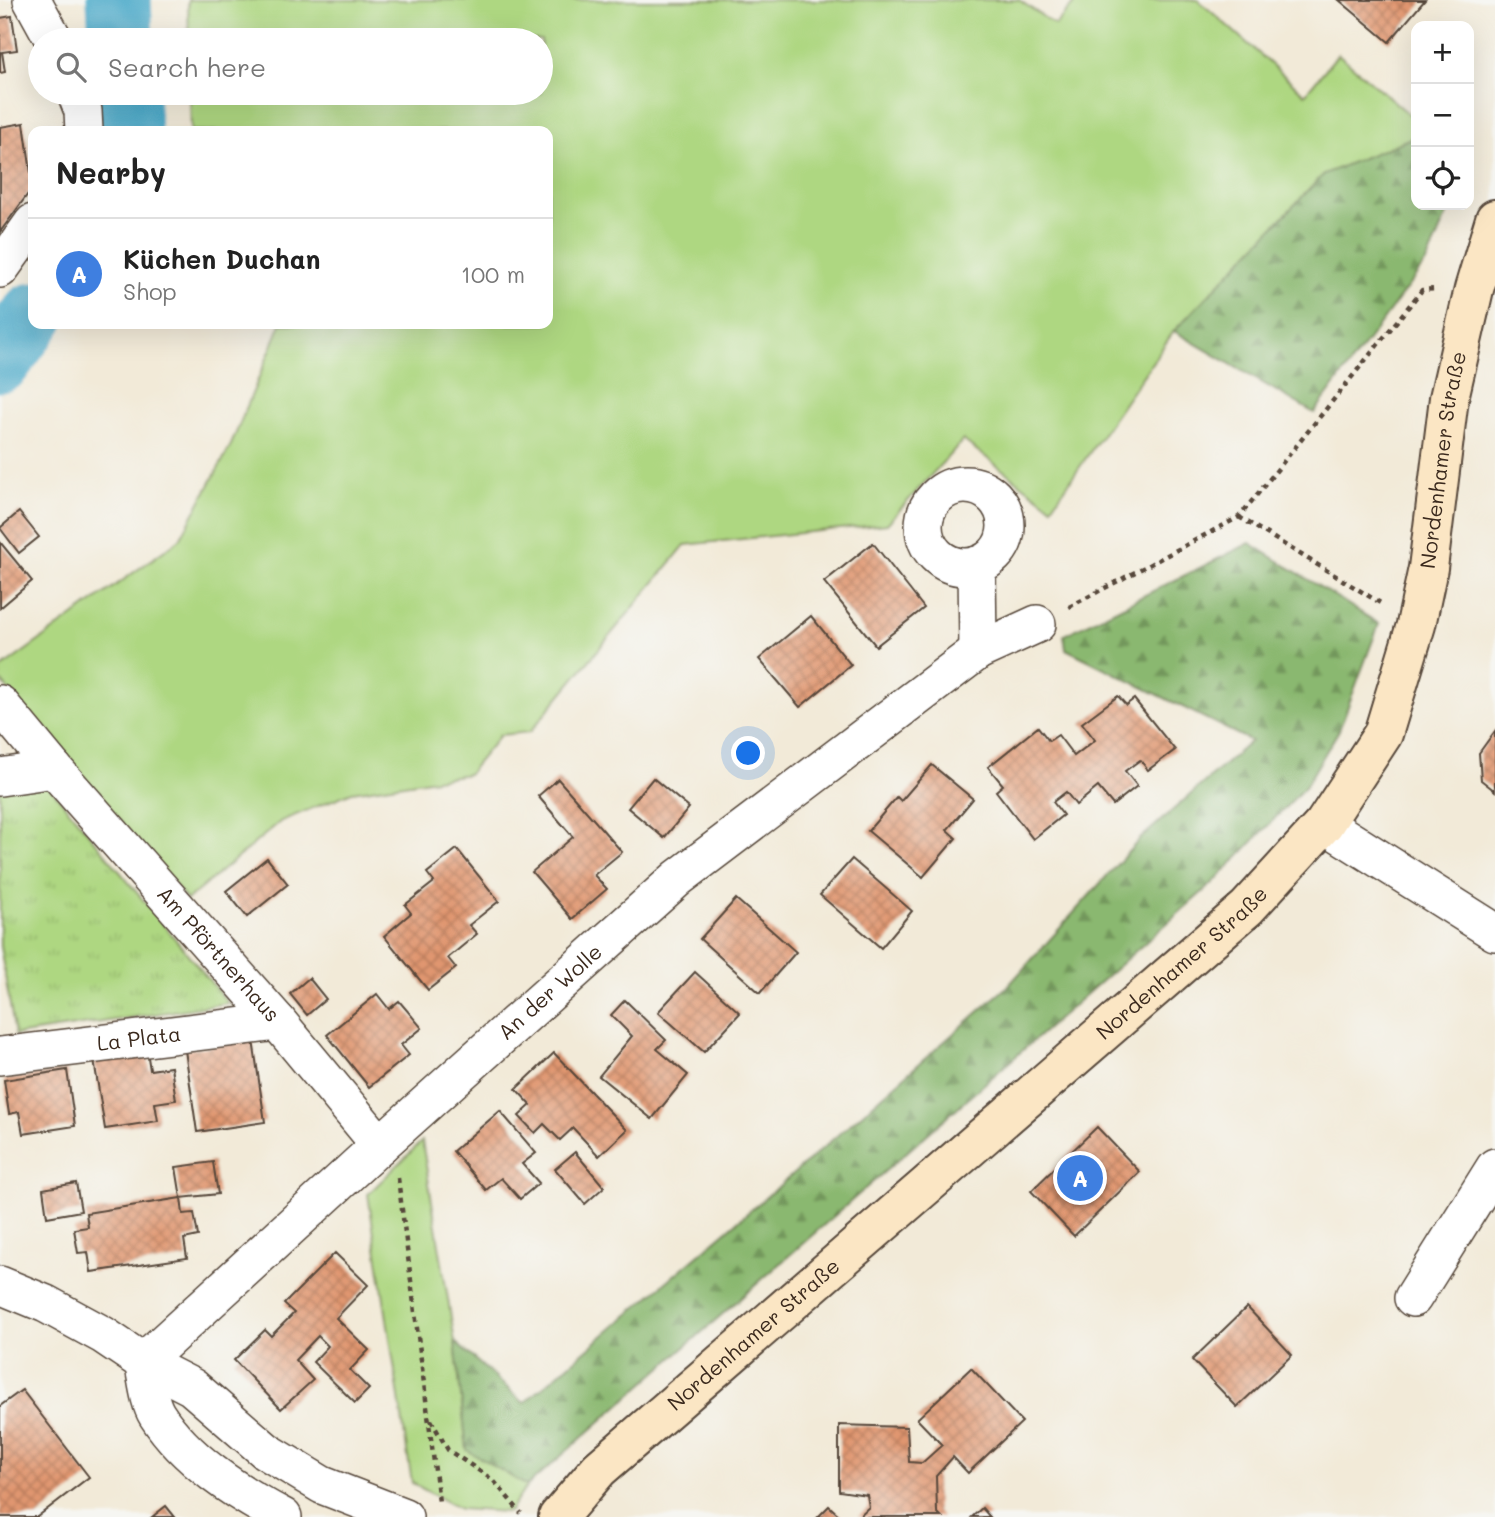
<!DOCTYPE html>
<html lang="en">
<head>
<meta charset="utf-8">
<style>
	:root { --surface:#fff; --page:#f6f6f6; --text:#222; --muted:#767676; --line:#e0e0e0; --accent:#b45309 }
	body { margin:0; font-family:Mali,sans-serif; background:var(--page); color:var(--text) }
	.controls { position:absolute; right:21px; top:21px; display:grid; overflow:hidden; border-radius:14px; box-shadow:0 7px 28px #0002 }
	.controls button { width:63px; height:63px; display:grid; place-items:center; padding:0; border:0; border-bottom:2px solid var(--line); background:var(--surface); color:var(--text); font:35px sans-serif }
	.you { position:absolute; left:749px; top:754px; width:24px; height:24px; margin:-18px; border:5px solid #fff; border-radius:50%; background:#1a73e8; box-shadow:0 0 0 10px #1a73e833 }
	.badge { display:grid; place-items:center; width:46px; height:46px; border-radius:50%; background:var(--accent); color:#fff; font-size:23px; font-weight:700 }
	.pin { position:absolute; translate:-50% -50%; border:4px solid #fff; box-shadow:0 2px 7px #0006 }
	.list { margin:0; padding:0; list-style:none }
	h2 { display:flex; justify-content:space-between; align-items:center; height:91px; margin:0; padding:0 28px; font-size:30px }
	h2 small { font-size:23px; font-weight:400; color:var(--muted) }
	.list li { display:grid; grid-template-columns:46px 1fr auto; gap:21px; align-items:center; box-sizing:border-box; height:112px; padding:0 28px; border-top:2px solid var(--line) }
	.list b { display:block; font-size:26px; white-space:nowrap }
	.list p { margin:0; font-size:23px; white-space:nowrap; color:var(--muted) }
	.list em { font-size:23px; font-style:normal; color:var(--muted) }
	.icon { flex:none; width:38px; height:38px; fill:none; stroke:currentColor; stroke-width:2; stroke-linecap:round; stroke-linejoin:round }
	.map { position:relative; flex:none; width:1495px; height:1517px; overflow:hidden }
	.search { position:absolute; background:var(--surface); box-shadow:0 7px 28px #0002; left:28px; top:28px; width:525px; height:77px; display:flex; align-items:center; gap:18px; box-sizing:border-box; padding:0 24px; border-radius:38px; color:var(--muted); font-size:26px }
	.panel { position:absolute; background:var(--surface); box-shadow:0 7px 28px #0002; left:28px; top:126px; width:525px; height:203px; border-radius:14px }
	.map>svg:first-child { display:block }
	.green { fill:#aed781; stroke:#748050; stroke-width:2 }
	.forest { fill:url(#forest-firs); stroke:#627146; stroke-width:2 }
	.park { fill:url(#park-tufts); stroke:#748050; stroke-width:2 }
	.lines { fill:none; stroke-linecap:round; stroke-linejoin:round }
	.river { stroke:#4aa9c9; stroke-width:65 }
	.building { fill:url(#building-cross-hatch) }
	.street-casing { stroke:#56473a; stroke-width:40 }
	.secondary-casing { stroke:#56473a; stroke-width:42 }
	.path { stroke:#56473a; stroke-width:4.5; stroke-dasharray:5 5; stroke-linecap:butt }
	.street { stroke:#fff; stroke-width:37 }
	.secondary { stroke:#fbe6c4; stroke-width:38 }
	.labels { text-anchor:middle; stroke-width:5; stroke-linejoin:round; paint-order:stroke }
	.street-label { font-size:21px; fill:#3b2a1e; stroke:#f6f6f2 }
</style>
</head>
<body>
<div class="map">
<svg width="1495" height="1517" viewBox="0 0 1495 1517">
	<defs>
		<pattern id="forest-firs" width="22" height="20" patternUnits="userSpaceOnUse" patternTransform="scale(1.75)"><rect width="22" height="20" fill="#8ab86f"/><path d="M5 1l3.5 6h-7zM16 11l3.5 6h-7z" fill="#72965b"/></pattern>
		<pattern id="park-tufts" width="24" height="20" patternUnits="userSpaceOnUse" patternTransform="scale(1.75)"><rect width="24" height="20" fill="#aed781"/><path d="M3 7l-1-3M5 7V3M7 7l1-3M15 17l-1-3M17 17v-4M19 17l1-3" fill="none" stroke="#97b96f"/></pattern>
		<pattern id="building-cross-hatch" width="8" height="8" patternUnits="userSpaceOnUse" patternTransform="scale(1.75)"><rect width="8" height="8" fill="#e0966f"/><path d="M0 0l8 8M0 8l8-8" fill="none" stroke="#b77b5b"/></pattern>
	</defs>
	<rect width="100%" height="100%" fill="#f6f6f2"/>
	<filter id="ink" filterUnits="userSpaceOnUse"><feTurbulence type="fractalNoise" baseFrequency=".0143" numOctaves="2"/><feDisplacementMap in="SourceGraphic" scale="14" xChannelSelector="R" yChannelSelector="G"/><feConvolveMatrix kernelMatrix="1 2 1 2 8 2 1 2 1" color-interpolation-filters="sRGB"/></filter>
	<filter id="wash" filterUnits="userSpaceOnUse"><feTurbulence type="fractalNoise" baseFrequency=".00686" numOctaves="4" result="noise"/><feDisplacementMap in="SourceGraphic" scale="28" xChannelSelector="R" yChannelSelector="G"/><feGaussianBlur stdDeviation="1.57" result="paint"/><feColorMatrix in="noise" values="0 0 0 0 0 0 0 0 0 0 0 0 0 0 0 0 0 1.4 0 .05"/><feComposite in="paint" operator="in"/></filter>
	<g filter="url(#wash)">
		<rect width="100%" height="100%" fill="#f2ead8"/>
		<g class="green">
			<polygon points="188,0 1019,0 1055,25 1077,0 1198,0 1305,94 1338,54 1416,120 1416,136 1324,174 1174,331 1052,507 963,440 887,524 685,545 530,732 500,735 468,774 352,792 281,821 187,900 0,680 0,669 180,539 231,445 281,324 548,324 548,131 191,131 190,93 541,93 541,40 189,40"/>
			<polygon points="422,1141 455,1342 467,1449 527,1486 509,1512 460,1509 412,1483 368,1194"/>
		</g>
		<g class="forest">
			<polygon points="1416,136 1416,205 1451,205 1427,261 1314,413 1174,331 1324,174"/>
			<polygon points="1250,543 1379,624 1339,730 1305,787 1214,882 527,1486 467,1450 455,1342 524,1403 799,1169 1009,985 1140,839 1251,741 1066,649 1064,635"/>
		</g>
		<polygon class="park" points="46,782 228,1003 15,1035 0,946 0,789"/>
		<g class="lines">
			<g class="river">
				<polyline points="119,0 121,40"/>
				<polyline points="126,93 129,131"/>
				<polyline points="0,360 33,315"/>
			</g>
		</g>
		<g id="blocks">
			<g class="building">
				<polygon points="1339,0 1425,0 1389,42"/>
				<polygon points="12,16 17,50 2,52 5,72 0,73 0,18"/>
				<polygon points="24,123 33,187 0,232 0,127"/>
				<polygon points="19,512 39,537 19,553 0,528"/>
				<polygon points="0,542 32,581 0,608"/>
				<polygon points="873,543 924,608 876,646 824,582"/>
				<polygon points="811,616 851,665 800,707 759,659"/>
				<polygon points="1118,696 1126,705 1134,699 1175,750 1148,770 1140,760 1125,771 1137,786 1113,805 1098,787 1076,805 1066,792 1053,802 1063,815 1033,839 996,791 1003,785 988,767 1038,727 1049,741 1058,735 1074,756 1095,740 1082,723"/>
				<polygon points="1495,731 1495,791 1481,780 1479,753"/>
				<polygon points="932,765 973,799 947,830 956,838 923,877 868,831 897,797 901,801"/>
				<polygon points="653,778 689,808 664,838 628,808"/>
				<polygon points="558,779 622,852 594,875 607,889 572,919 532,872 573,837 538,796"/>
				<polygon points="457,849 499,901 469,925 477,934 448,958 456,968 428,990 384,936 411,913 405,905 434,882 427,873"/>
				<polygon points="267,858 288,884 247,917 226,891"/>
				<polygon points="852,859 912,911 881,948 820,895"/>
				<polygon points="736,899 796,952 760,993 700,939"/>
				<polygon points="695,972 740,1013 704,1052 658,1012"/>
				<polygon points="309,978 326,999 307,1015 290,994"/>
				<polygon points="377,994 389,1009 399,1001 422,1028 401,1045 409,1055 369,1087 327,1035"/>
				<polygon points="625,1000 666,1040 657,1049 688,1075 652,1119 599,1076 632,1036 611,1015"/>
				<polygon points="253,1040 265,1122 197,1132 185,1050"/>
				<polygon points="147,1051 150,1070 171,1067 176,1100 155,1103 158,1121 105,1129 94,1060"/>
				<polygon points="554,1053 627,1130 599,1156 573,1128 560,1140 544,1124 535,1133 519,1116 531,1105 516,1089"/>
				<polygon points="67,1070 75,1126 23,1134 19,1112 9,1114 4,1080"/>
				<polygon points="500,1111 536,1153 522,1164 539,1183 520,1199 501,1178 486,1190 453,1151"/>
				<polygon points="1097,1127 1140,1172 1074,1236 1031,1191"/>
				<polygon points="575,1152 604,1187 585,1204 555,1169"/>
				<polygon points="213,1162 218,1194 181,1198 176,1167"/>
				<polygon points="76,1183 81,1211 47,1217 43,1189"/>
				<polygon points="181,1198 183,1214 194,1213 198,1236 184,1239 187,1258 91,1272 88,1252 78,1253 74,1229 88,1227 86,1213"/>
				<polygon points="335,1253 368,1285 336,1318 369,1350 350,1370 369,1389 355,1403 313,1362 328,1346 318,1336 295,1360 313,1380 281,1409 234,1360 265,1330 271,1336 294,1313 284,1304"/>
				<polygon points="1247,1307 1292,1355 1237,1407 1192,1360"/>
				<polygon points="971,1368 1022,1422 968,1473 953,1457 936,1476 937,1512 942,1517 858,1517 869,1507 867,1495 839,1491 839,1425 907,1427 909,1462 922,1463 942,1445 917,1419"/>
				<polygon points="22,1390 89,1477 37,1517 0,1517 0,1406"/>
				<polygon points="166,1506 175,1517 152,1517"/>
				<polygon points="829,1506 841,1517 818,1517"/>
				<polygon points="982,1508 990,1517 972,1517"/>
			</g>
		</g>
	</g>
	<g filter="url(#ink)">
		<use href="#blocks" fill-opacity="0" stroke="#56473a" stroke-width="2"/>
		<g class="lines">
			<g class="street-casing">
				<g id="street">
					<polyline points="32,0 54,40"/>
					<polyline points="76,93 83,111 84,131"/>
					<polyline points="0,269 33,223"/>
					<circle cx="965" cy="526" r="41"/>
					<polyline points="977,565 978,651"/>
					<path id="s1" d="M 0,704 L 54,769 L 278,1022 L 380,1145"/>
					<polyline points="0,777 54,769"/>
					<polyline points="1324,824 1495,932"/>
					<path id="s2" d="M 0,1056 L 278,1022"/>
					<polyline points="0,1285 46,1304 103,1335 143,1362 192,1387 266,1451 322,1485 404,1517"/>
					<polyline points="1413,1298 1495,1167"/>
					<path id="s3" d="M 143,1362 L 380,1145 L 678,878 L 978,651 L 1037,624"/>
					<path d="M 143,1362 C 147,1378 148,1401 157,1415 C 186,1460 236,1492 283,1517"/>
				</g>
			</g>
			<g class="secondary-casing">
				<g id="secondary">
					<path id="s4" d="M 558,1517 L 599,1469 L 1247,908 L 1324,824 L 1383,734 L 1416,625 L 1428,568 L 1449,398 L 1474,289 L 1495,219"/>
				</g>
			</g>
			<g class="path">
				<polyline points="1239,517 1382,604"/>
				<polyline points="1069,607 1239,517 1422,290 1436,289"/>
				<polyline points="398,1178 439,1502"/>
				<polyline points="431,1420 448,1450 493,1480 521,1513"/>
			</g>
			<use href="#street" class="street"/>
			<use href="#secondary" class="secondary"/>
		</g>
	</g>
	<g class="labels">
		<g class="street-label">
			<text dy="7" stroke="none"><textPath href="#s4" startOffset="1423">Nordenhamer Straße</textPath></text>
			<text dy="7" stroke="none"><textPath href="#s1" startOffset="332">Am Pförtnerhaus</textPath></text>
			<text dy="7" stroke="none"><textPath href="#s4" startOffset="835">Nordenhamer Straße</textPath></text>
			<text dy="7" stroke="none"><textPath href="#s3" startOffset="550">An der Wolle</textPath></text>
			<text dy="7" stroke="none"><textPath href="#s2" startOffset="140">La Plata</textPath></text>
			<text dy="7" stroke="none"><textPath href="#s4" startOffset="268">Nordenhamer Straße</textPath></text>
		</g>
	</g>
</svg>
<div class="controls">
<button>+</button>
<button>−</button>
<button><svg class="icon" aria-label="locate" viewBox="0 0 24 24"><circle cx="12" cy="12" r="6"/><path d="M12 2v4M12 18v4M2 12h4M18 12h4"/></svg></button>
</div>
<div class="you"></div>
<div class="pin badge" style="left:1080px;top:1178px;background:#3f7fe0">A</div>
<div class="search"><svg class="icon" aria-label="search" viewBox="0 0 24 24"><circle cx="10" cy="10" r="6"/><path d="M15 15l6 6"/></svg>Search here</div>
<section class="panel">
<h2>Nearby<small></small></h2>
<ul class="list">
<li><span class="badge" style="background:#3f7fe0">A</span><div><b>Küchen Duchan</b><p>Shop</p></div><em>100 m</em></li>
</ul>
</section>
</div>
</body>
</html>
